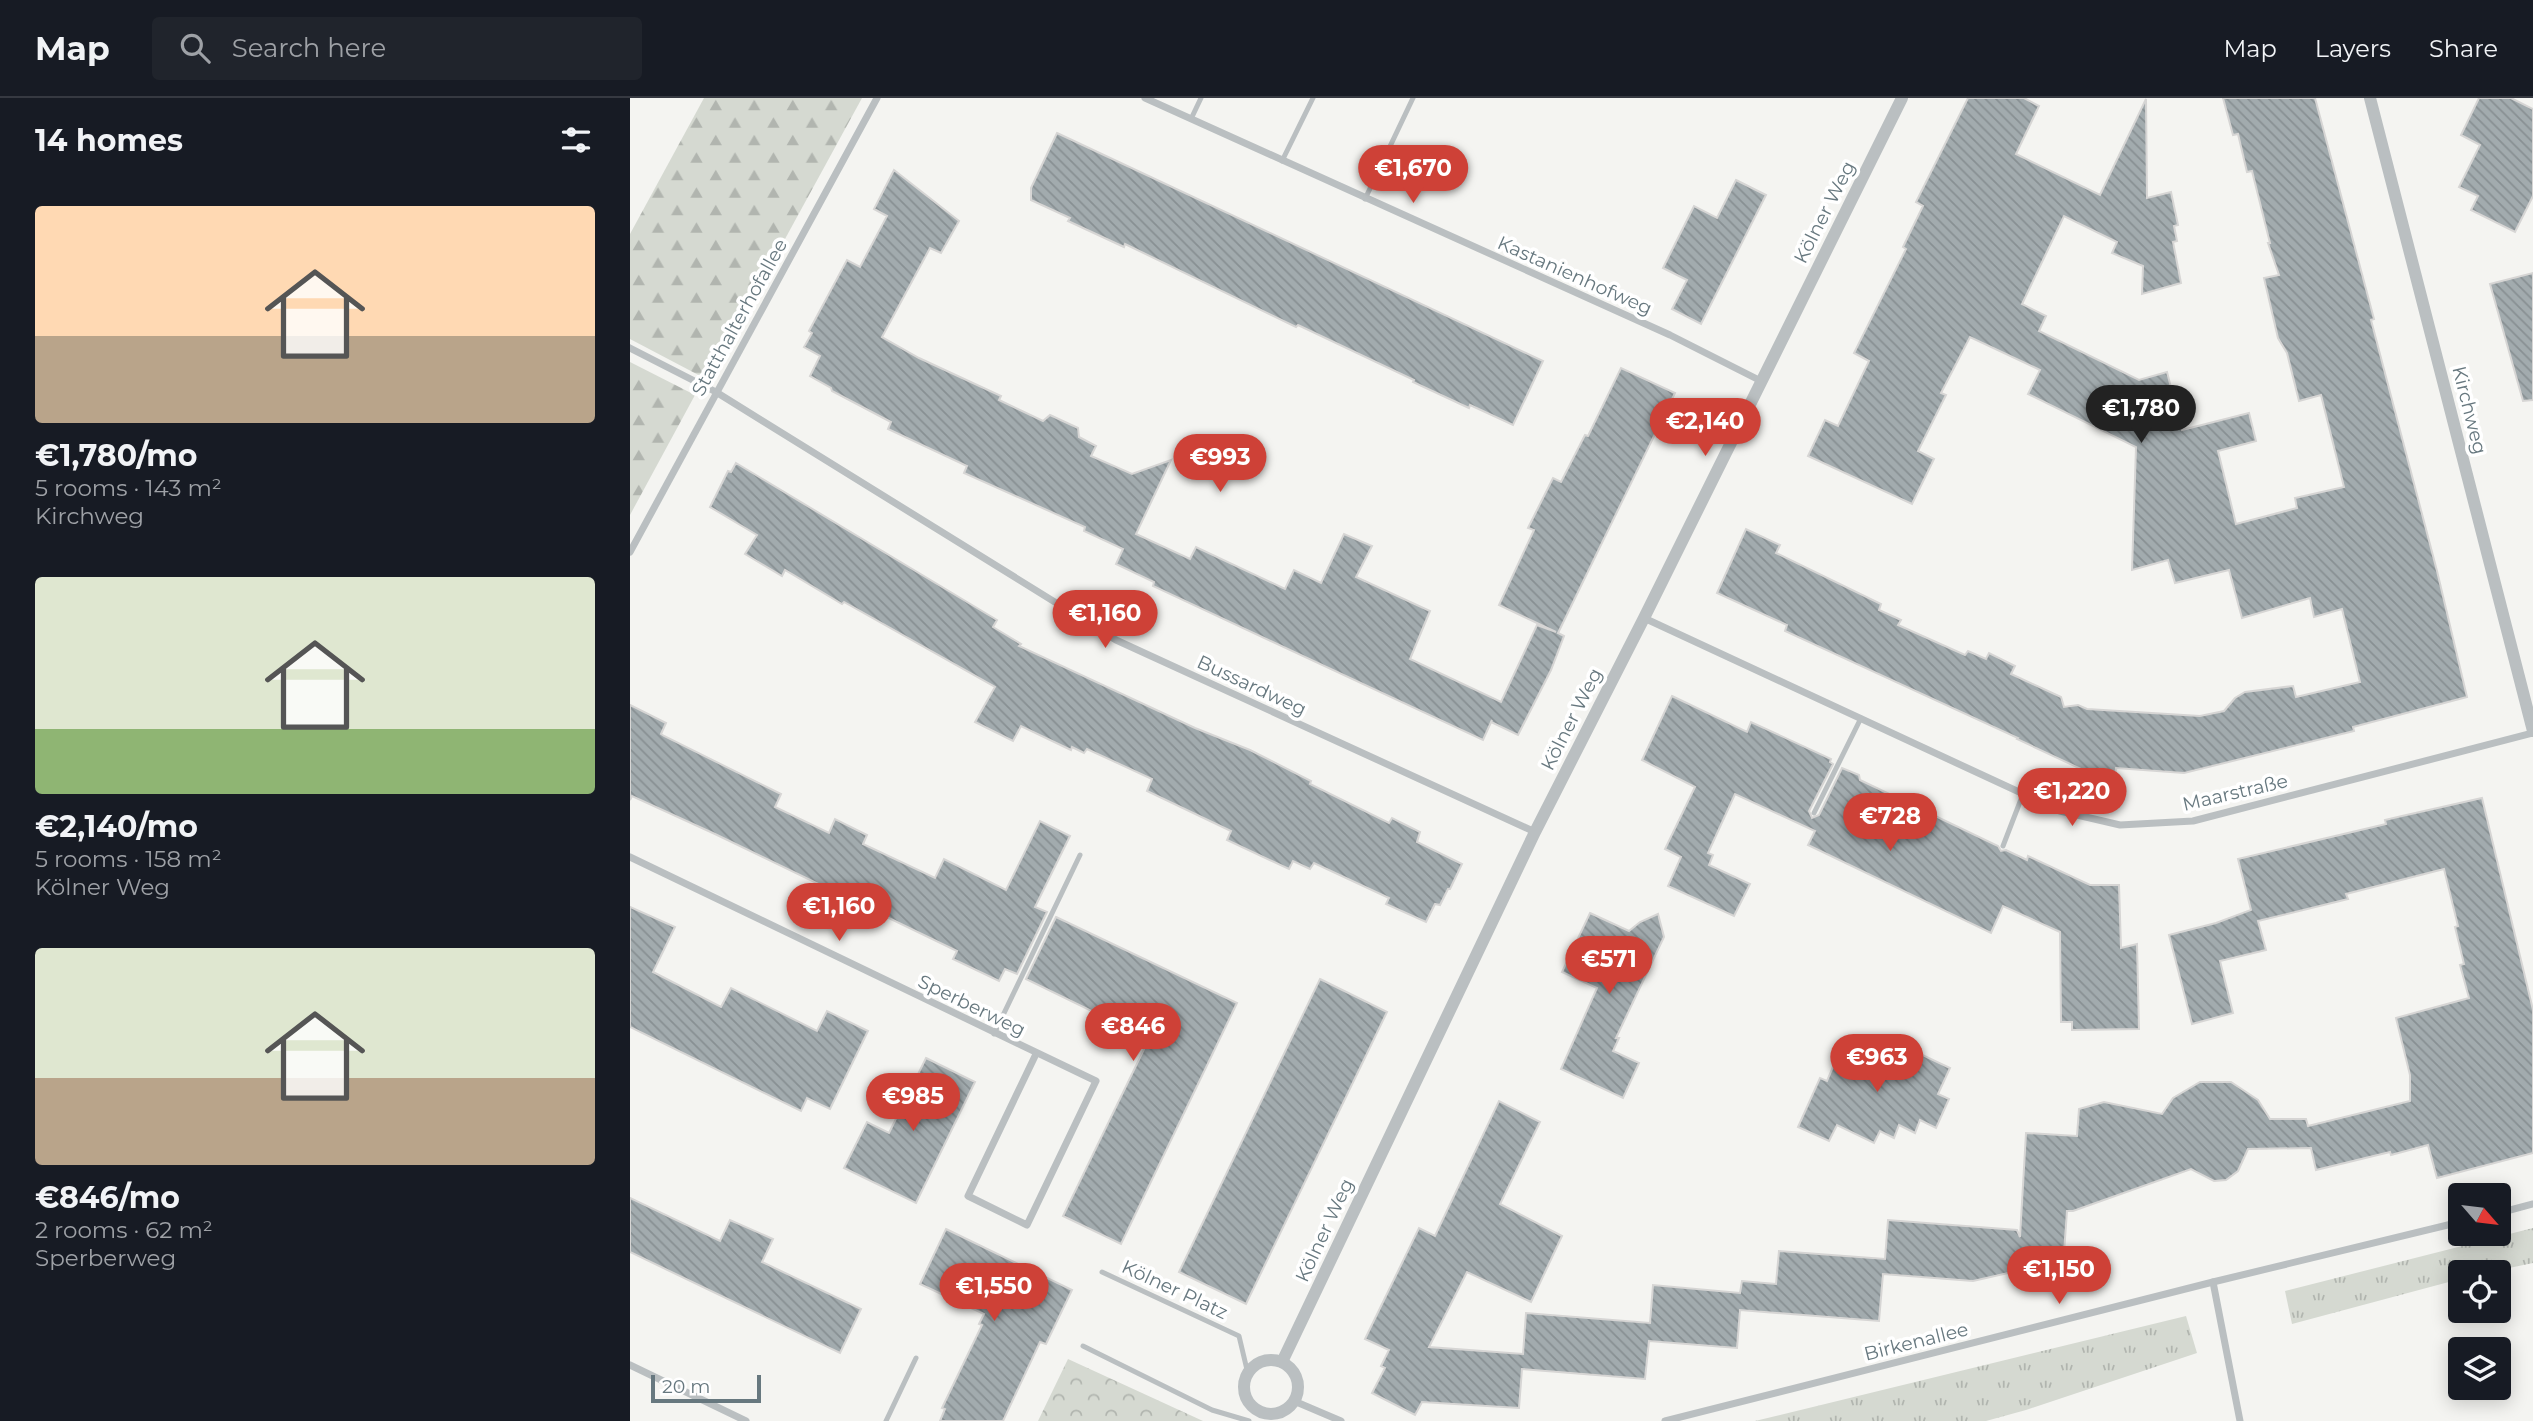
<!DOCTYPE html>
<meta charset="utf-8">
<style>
:root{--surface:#171b24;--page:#20242c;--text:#f1f3f6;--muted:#9ea1a6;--line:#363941;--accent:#ce4137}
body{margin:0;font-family:Montserrat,sans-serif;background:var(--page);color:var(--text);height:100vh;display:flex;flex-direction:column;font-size:26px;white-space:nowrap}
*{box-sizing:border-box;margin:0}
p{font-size:23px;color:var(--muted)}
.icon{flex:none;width:38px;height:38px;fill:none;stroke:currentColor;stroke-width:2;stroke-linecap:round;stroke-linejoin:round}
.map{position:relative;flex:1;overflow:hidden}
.side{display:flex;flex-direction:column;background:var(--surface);width:630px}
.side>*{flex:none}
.needle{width:46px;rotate:118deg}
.controls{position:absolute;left:1818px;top:1085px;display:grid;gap:14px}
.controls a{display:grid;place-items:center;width:63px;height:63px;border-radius:7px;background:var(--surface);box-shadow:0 4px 18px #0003;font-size:35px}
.scale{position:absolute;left:21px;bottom:18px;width:110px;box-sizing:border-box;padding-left:7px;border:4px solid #67787f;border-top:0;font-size:19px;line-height:24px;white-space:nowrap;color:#67787f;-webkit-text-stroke:5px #fff;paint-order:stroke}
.price{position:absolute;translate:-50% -60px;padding:0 16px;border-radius:24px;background:var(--accent);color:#fff;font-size:23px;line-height:46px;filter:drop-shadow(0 2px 4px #0008)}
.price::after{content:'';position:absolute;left:50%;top:42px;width:21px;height:16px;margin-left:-10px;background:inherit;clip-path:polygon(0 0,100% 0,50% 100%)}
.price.selected{background:#222;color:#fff}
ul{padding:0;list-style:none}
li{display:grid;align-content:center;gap:14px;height:371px;padding:0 35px}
li span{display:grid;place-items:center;height:217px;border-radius:7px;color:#555}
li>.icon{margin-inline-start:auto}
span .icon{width:126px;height:126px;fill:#fffc;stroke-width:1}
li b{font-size:30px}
h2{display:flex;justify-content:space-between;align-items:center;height:84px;padding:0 35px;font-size:30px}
header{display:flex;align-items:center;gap:42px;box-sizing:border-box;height:98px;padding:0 35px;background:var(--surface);border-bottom:2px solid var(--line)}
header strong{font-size:33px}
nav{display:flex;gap:38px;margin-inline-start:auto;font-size:24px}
.search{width:490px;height:63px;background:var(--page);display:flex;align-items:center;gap:18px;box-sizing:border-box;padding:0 24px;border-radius:7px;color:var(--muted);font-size:26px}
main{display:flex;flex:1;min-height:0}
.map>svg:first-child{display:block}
</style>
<header>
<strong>Map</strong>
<div class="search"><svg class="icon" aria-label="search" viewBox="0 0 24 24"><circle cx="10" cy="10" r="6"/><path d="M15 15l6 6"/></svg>Search here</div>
<nav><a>Map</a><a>Layers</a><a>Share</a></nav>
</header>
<main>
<section class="side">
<h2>14 homes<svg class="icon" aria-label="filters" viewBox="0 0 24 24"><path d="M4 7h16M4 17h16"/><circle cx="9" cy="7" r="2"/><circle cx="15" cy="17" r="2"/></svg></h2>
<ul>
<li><span style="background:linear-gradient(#ffd9b3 60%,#b9a48a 0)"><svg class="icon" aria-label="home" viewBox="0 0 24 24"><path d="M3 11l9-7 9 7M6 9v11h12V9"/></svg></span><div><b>€1,780/mo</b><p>5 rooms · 143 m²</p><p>Kirchweg</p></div></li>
<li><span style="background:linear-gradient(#dfe7d0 70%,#8fb573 0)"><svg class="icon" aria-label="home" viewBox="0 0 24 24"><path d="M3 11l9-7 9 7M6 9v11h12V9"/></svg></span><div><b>€2,140/mo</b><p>5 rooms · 158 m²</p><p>Kölner Weg</p></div></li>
<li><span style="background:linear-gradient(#dfe7d0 60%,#b9a48a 0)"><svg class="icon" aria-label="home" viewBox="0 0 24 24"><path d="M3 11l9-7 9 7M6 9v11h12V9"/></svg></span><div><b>€846/mo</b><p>2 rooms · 62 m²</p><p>Sperberweg</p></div></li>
</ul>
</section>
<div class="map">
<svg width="1903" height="1323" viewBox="0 0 1903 1323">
<defs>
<pattern id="grass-tufts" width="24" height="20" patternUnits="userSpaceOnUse" patternTransform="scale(1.75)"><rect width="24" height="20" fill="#d5d9d1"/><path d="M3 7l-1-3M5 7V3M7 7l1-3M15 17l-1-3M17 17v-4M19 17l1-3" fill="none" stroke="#b1b5af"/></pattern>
<pattern id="forest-firs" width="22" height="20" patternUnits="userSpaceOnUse" patternTransform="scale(1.75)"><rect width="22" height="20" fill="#d5d9d1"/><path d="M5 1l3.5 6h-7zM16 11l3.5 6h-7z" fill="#b1b5af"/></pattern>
<pattern id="park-crowns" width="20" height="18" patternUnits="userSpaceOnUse" patternTransform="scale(1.75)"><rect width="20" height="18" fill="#d5d9d1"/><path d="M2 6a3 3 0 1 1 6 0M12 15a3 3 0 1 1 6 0" fill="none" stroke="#b1b5af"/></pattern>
<pattern id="building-back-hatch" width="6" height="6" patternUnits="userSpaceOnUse" patternTransform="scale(1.75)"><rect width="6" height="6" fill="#a2abae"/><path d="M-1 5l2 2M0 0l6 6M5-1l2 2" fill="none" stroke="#889093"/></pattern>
</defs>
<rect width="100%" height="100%" fill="#f4f4f1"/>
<!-- grass -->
<g fill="url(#grass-tufts)">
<path d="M 1903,1130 L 1903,1165 L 1860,1174 L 1830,1174 L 1830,1181 L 1662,1226 L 1655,1193 Z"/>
<path d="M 1556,1218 L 1567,1255 L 1396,1312 L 1356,1323 L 1125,1323 Z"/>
</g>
<!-- forest -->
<g fill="url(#forest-firs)">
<path d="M 74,0 L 232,0 L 78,282 L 0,241 L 0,136 Z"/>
<path d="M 0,264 L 65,297 L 0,417 Z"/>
</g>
<!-- park -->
<path fill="url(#park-crowns)" d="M 438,1261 L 573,1323 L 408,1323 Z"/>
<!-- building -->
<g fill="url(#building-back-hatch)" stroke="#d6d5d4" stroke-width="2">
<path d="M 1338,0 L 1394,0 L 1409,8 L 1386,56 L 1470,97 L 1516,1 L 1517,100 L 1541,94 L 1548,127 L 1544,128 L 1547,143 L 1543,144 L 1551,185 L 1512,196 L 1513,168 L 1482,155 L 1487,144 L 1434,118 L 1392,206 L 1416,218 L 1409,233 L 1509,282 L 1537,274 L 1552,332 L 1619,315 L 1626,343 L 1588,353 L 1606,426 L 1667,410 L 1665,400 L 1714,389 L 1691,297 L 1669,303 L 1657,255 L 1648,240 L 1634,180 L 1649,177 L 1638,145 L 1640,145 L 1622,73 L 1617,74 L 1608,36 L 1603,37 L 1593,0 L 1685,0 L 1744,221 L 1741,222 L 1807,473 L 1837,599 L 1723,629 L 1724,633 L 1554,675 L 1486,670 L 1485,680 L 1468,679 L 1387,641 L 1388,640 L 1155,533 L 1157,527 L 1087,495 L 1116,431 L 1150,447 L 1146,455 L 1251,506 L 1249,512 L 1271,522 L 1268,527 L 1335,557 L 1338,553 L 1356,561 L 1359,555 L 1385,568 L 1381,576 L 1431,599 L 1434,609 L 1448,607 L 1457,611 L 1570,618 L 1594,613 L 1605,600 L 1615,594 L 1663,588 L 1666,599 L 1730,584 L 1712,511 L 1684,519 L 1680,500 L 1612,520 L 1599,472 L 1545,485 L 1538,462 L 1502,472 L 1506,349 L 1398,296 L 1410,272 L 1340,239 L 1311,295 L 1316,297 L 1288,353 L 1304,361 L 1282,406 L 1178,358 L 1195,322 L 1208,328 L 1239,263 L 1224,255 L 1276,151 L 1273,149 L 1293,108 L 1286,104 Z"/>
<path d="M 1849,0 L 1881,0 L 1903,11 L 1903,98 L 1885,134 L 1841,112 L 1848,98 L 1829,89 L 1850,47 L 1831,37 Z"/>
<path d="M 427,35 L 913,263 L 883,327 L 840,307 L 839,310 L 783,284 L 784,282 L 668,227 L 666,229 L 495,146 L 494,149 L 438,123 L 440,120 L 401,102 L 401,90 Z"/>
<path d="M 264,72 L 329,123 L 311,155 L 300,150 L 252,239 L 289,260 L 371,298 L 369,302 L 413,323 L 420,317 L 448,330 L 449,339 L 466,348 L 461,358 L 502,376 L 541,362 L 506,436 L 560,461 L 566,449 L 655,491 L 664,472 L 691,485 L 714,436 L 742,448 L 726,479 L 800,513 L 780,561 L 871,604 L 907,527 L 926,534 L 869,507 L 904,432 L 898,430 L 923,380 L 931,384 L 955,337 L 958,338 L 991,270 L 1045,295 L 928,535 L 934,538 L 921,572 L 888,637 L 861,624 L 862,622 L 853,642 L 523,488 L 524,484 L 486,466 L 493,451 L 454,433 L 455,429 L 334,375 L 337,368 L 258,331 L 261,324 L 202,293 L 201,290 L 180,278 L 190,258 L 174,249 L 182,235 L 179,233 L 217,162 L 230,169 L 257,118 L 244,111 Z"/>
<path d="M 1106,82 L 1136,97 L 1071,226 L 1042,211 L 1057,182 L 1033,170 L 1064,108 L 1087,120 Z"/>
<path d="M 1903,175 L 1903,302 L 1893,303 L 1860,186 Z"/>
<path d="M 106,365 L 367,522 L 363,529 L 391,546 L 389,548 L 565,630 L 620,652 L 681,683 L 680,686 L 759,725 L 762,720 L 790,734 L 787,744 L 832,766 L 820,791 L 818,791 L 810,807 L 805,806 L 796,824 L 756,806 L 759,800 L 684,765 L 680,771 L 663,763 L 659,771 L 597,742 L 601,733 L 517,693 L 522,681 L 457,651 L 454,655 L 442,649 L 441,652 L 391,628 L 383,643 L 345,624 L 365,589 L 214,504 L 212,506 L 155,472 L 152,478 L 115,456 L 127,437 L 80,409 L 98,373 L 101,374 Z"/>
<path d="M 1042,598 L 1117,634 L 1121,624 L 1201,661 L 1200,664 L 1203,666 L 1179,713 L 1182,720 L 1189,717 L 1212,670 L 1229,677 L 1230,682 L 1368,748 L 1371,753 L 1376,752 L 1397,762 L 1398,758 L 1460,787 L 1489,787 L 1491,850 L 1507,846 L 1509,931 L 1442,932 L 1442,924 L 1431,924 L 1430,834 L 1373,808 L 1361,835 L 1178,747 L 1185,733 L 1105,696 L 1078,755 L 1083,757 L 1079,767 L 1120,786 L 1104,818 L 1038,788 L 1051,759 L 1035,751 L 1065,689 L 1012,662 Z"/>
<path d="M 0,607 L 36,625 L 31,636 L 34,638 L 151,696 L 145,709 L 199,735 L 205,721 L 237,737 L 233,746 L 305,780 L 314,761 L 376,792 L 410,723 L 440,738 L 405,809 L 417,814 L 387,876 L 375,871 L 369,883 L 323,861 L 327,853 L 85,736 L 2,698 L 0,702 Z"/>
<path d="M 1852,700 L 1903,912 L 1903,1055 L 1807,1080 L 1798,1047 L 1761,1057 L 1760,1054 L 1686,1072 L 1681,1050 L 1618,1051 L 1608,1073 L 1596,1082 L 1584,1083 L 1561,1071 L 1443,1113 L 1437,1113 L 1434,1155 L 1394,1153 L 1400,1170 L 1343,1183 L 1253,1176 L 1249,1223 L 1110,1212 L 1107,1250 L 1019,1243 L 1015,1281 L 892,1271 L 889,1310 L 792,1304 L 785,1317 L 742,1295 L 755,1270 L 751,1268 L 759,1252 L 735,1241 L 789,1130 L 805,1138 L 869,1003 L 910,1024 L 870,1106 L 932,1138 L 901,1204 L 837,1174 L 799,1249 L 893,1256 L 896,1215 L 1020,1225 L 1023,1187 L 1110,1195 L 1112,1183 L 1146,1186 L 1149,1153 L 1255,1161 L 1258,1122 L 1387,1132 L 1390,1139 L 1396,1035 L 1447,1038 L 1449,1011 L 1474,1004 L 1532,1016 L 1543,1000 L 1570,984 L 1601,984 L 1628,1002 L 1640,1021 L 1676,1021 L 1678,1028 L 1780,1003 L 1780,977 L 1766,920 L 1839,900 L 1830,867 L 1834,866 L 1825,829 L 1828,828 L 1814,771 L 1716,796 L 1718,801 L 1628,823 L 1636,852 L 1590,863 L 1603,915 L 1562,926 L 1539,837 L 1586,825 L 1621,812 L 1608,761 L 1756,726 L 1755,722 L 1772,718 Z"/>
<path d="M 0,809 L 45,829 L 23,874 L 91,909 L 101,890 L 187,933 L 197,913 L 238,933 L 200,1011 L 177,1000 L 171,1013 L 0,929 Z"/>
<path d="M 960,815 L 999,833 L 1010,824 L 1028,816 L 1034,839 L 986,940 L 989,940 L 983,953 L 1009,965 L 993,1000 L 931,971 L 967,890 L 932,874 Z"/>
<path d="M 426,819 L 607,905 L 491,1146 L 433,1118 L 519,941 L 396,881 Z"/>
<path d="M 690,881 L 757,914 L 616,1206 L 549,1174 Z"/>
<path d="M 1220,942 L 1257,959 L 1263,943 L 1320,970 L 1308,996 L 1319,1001 L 1306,1030 L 1290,1022 L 1285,1035 L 1269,1027 L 1264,1040 L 1250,1033 L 1244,1045 L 1207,1027 L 1199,1043 L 1168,1029 L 1190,980 L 1197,983 L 1205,964 L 1209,966 Z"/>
<path d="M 296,960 L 345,984 L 286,1105 L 214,1070 L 237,1024 L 259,1035 Z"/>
<path d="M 0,1100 L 90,1143 L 100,1122 L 143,1141 L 132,1164 L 231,1211 L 210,1255 L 0,1154 Z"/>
<path d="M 316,1131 L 442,1192 L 416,1246 L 410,1244 L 373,1323 L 310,1323 L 315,1311 L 312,1310 L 352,1227 L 349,1226 L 354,1216 L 290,1186 Z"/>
</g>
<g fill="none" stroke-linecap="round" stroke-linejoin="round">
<!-- service -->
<g stroke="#babfc1" stroke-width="5">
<path d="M 561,21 L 571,0"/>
<path d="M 652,63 L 683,0"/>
<path d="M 735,101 L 783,0"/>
<path d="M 1184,715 L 1231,620"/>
<path d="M 1373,748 L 1393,696"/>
<path d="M 364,936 L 450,757"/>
<path d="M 472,1174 L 609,1238 L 618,1276"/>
<path d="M 453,1248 L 582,1312 L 619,1323"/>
<path d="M 256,1323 L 286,1260"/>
</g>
<!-- minor -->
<g stroke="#babfc1" stroke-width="7">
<path d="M 515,0 L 1040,237 L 1131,283"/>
<path d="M 0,250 L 86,294 L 486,542 L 905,734"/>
<path d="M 0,454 L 247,0"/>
<path d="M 1014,520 L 1430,713 L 1490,727 L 1563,723 L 1903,635"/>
<path d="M 0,759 L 466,983 L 397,1127 L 338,1098 L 406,956"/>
<path d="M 1869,1115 L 1903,1106"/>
<path d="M 1583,1184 L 1610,1323"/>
<path d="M 0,1267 L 116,1323"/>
<path d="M 664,1303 L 711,1323"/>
<path d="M 1035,1323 L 1583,1184 L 1830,1124"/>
</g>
<!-- tertiary -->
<g stroke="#babfc1" stroke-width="12">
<path d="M 1740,0 L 1903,633"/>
<circle cx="641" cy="1289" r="27"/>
<path d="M 652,1264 L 905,734 L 1014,520 L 1272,0"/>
</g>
</g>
<g text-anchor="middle" stroke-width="7" stroke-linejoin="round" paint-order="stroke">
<!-- street labels -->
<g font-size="19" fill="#67787f" stroke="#fff">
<text transform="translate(1194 114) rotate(-63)" y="7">Kölner Weg</text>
<text transform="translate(945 177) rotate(24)" y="7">Kastanienhofweg</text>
<text transform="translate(109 219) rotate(-61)" y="7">Statthalterhofallee</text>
<text transform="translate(1840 312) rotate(76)" y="7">Kirchweg</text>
<text transform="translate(622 587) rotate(25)" y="7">Bussardweg</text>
<text transform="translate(941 621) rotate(-63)" y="7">Kölner Weg</text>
<text transform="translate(1605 694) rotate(-13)" y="7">Maarstraße</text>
<text transform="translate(342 907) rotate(26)" y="7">Sperberweg</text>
<text transform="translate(694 1132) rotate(-65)" y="7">Kölner Weg</text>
<text transform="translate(545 1191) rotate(25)" y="7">Kölner Platz</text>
<text transform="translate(1286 1243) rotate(-14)" y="7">Birkenallee</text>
</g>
</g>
</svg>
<div class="controls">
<a><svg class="needle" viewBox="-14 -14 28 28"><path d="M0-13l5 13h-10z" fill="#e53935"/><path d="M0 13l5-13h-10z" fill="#9ea1a6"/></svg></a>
<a><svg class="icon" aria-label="locate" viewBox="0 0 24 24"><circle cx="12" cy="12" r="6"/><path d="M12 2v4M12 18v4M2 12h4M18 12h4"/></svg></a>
<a><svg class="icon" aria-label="layers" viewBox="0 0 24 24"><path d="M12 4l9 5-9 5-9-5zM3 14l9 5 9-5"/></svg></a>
</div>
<div class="scale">20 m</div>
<b class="price" style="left:783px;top:107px">€1,670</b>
<b class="price selected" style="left:1511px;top:347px">€1,780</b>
<b class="price" style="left:1075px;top:360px">€2,140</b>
<b class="price" style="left:590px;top:396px">€993</b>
<b class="price" style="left:475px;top:552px">€1,160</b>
<b class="price" style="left:1442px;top:730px">€1,220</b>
<b class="price" style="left:1260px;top:755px">€728</b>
<b class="price" style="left:209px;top:845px">€1,160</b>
<b class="price" style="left:979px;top:898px">€571</b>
<b class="price" style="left:503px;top:965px">€846</b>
<b class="price" style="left:1247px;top:996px">€963</b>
<b class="price" style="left:283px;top:1035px">€985</b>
<b class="price" style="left:1429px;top:1208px">€1,150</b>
<b class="price" style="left:364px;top:1225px">€1,550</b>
</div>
</main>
